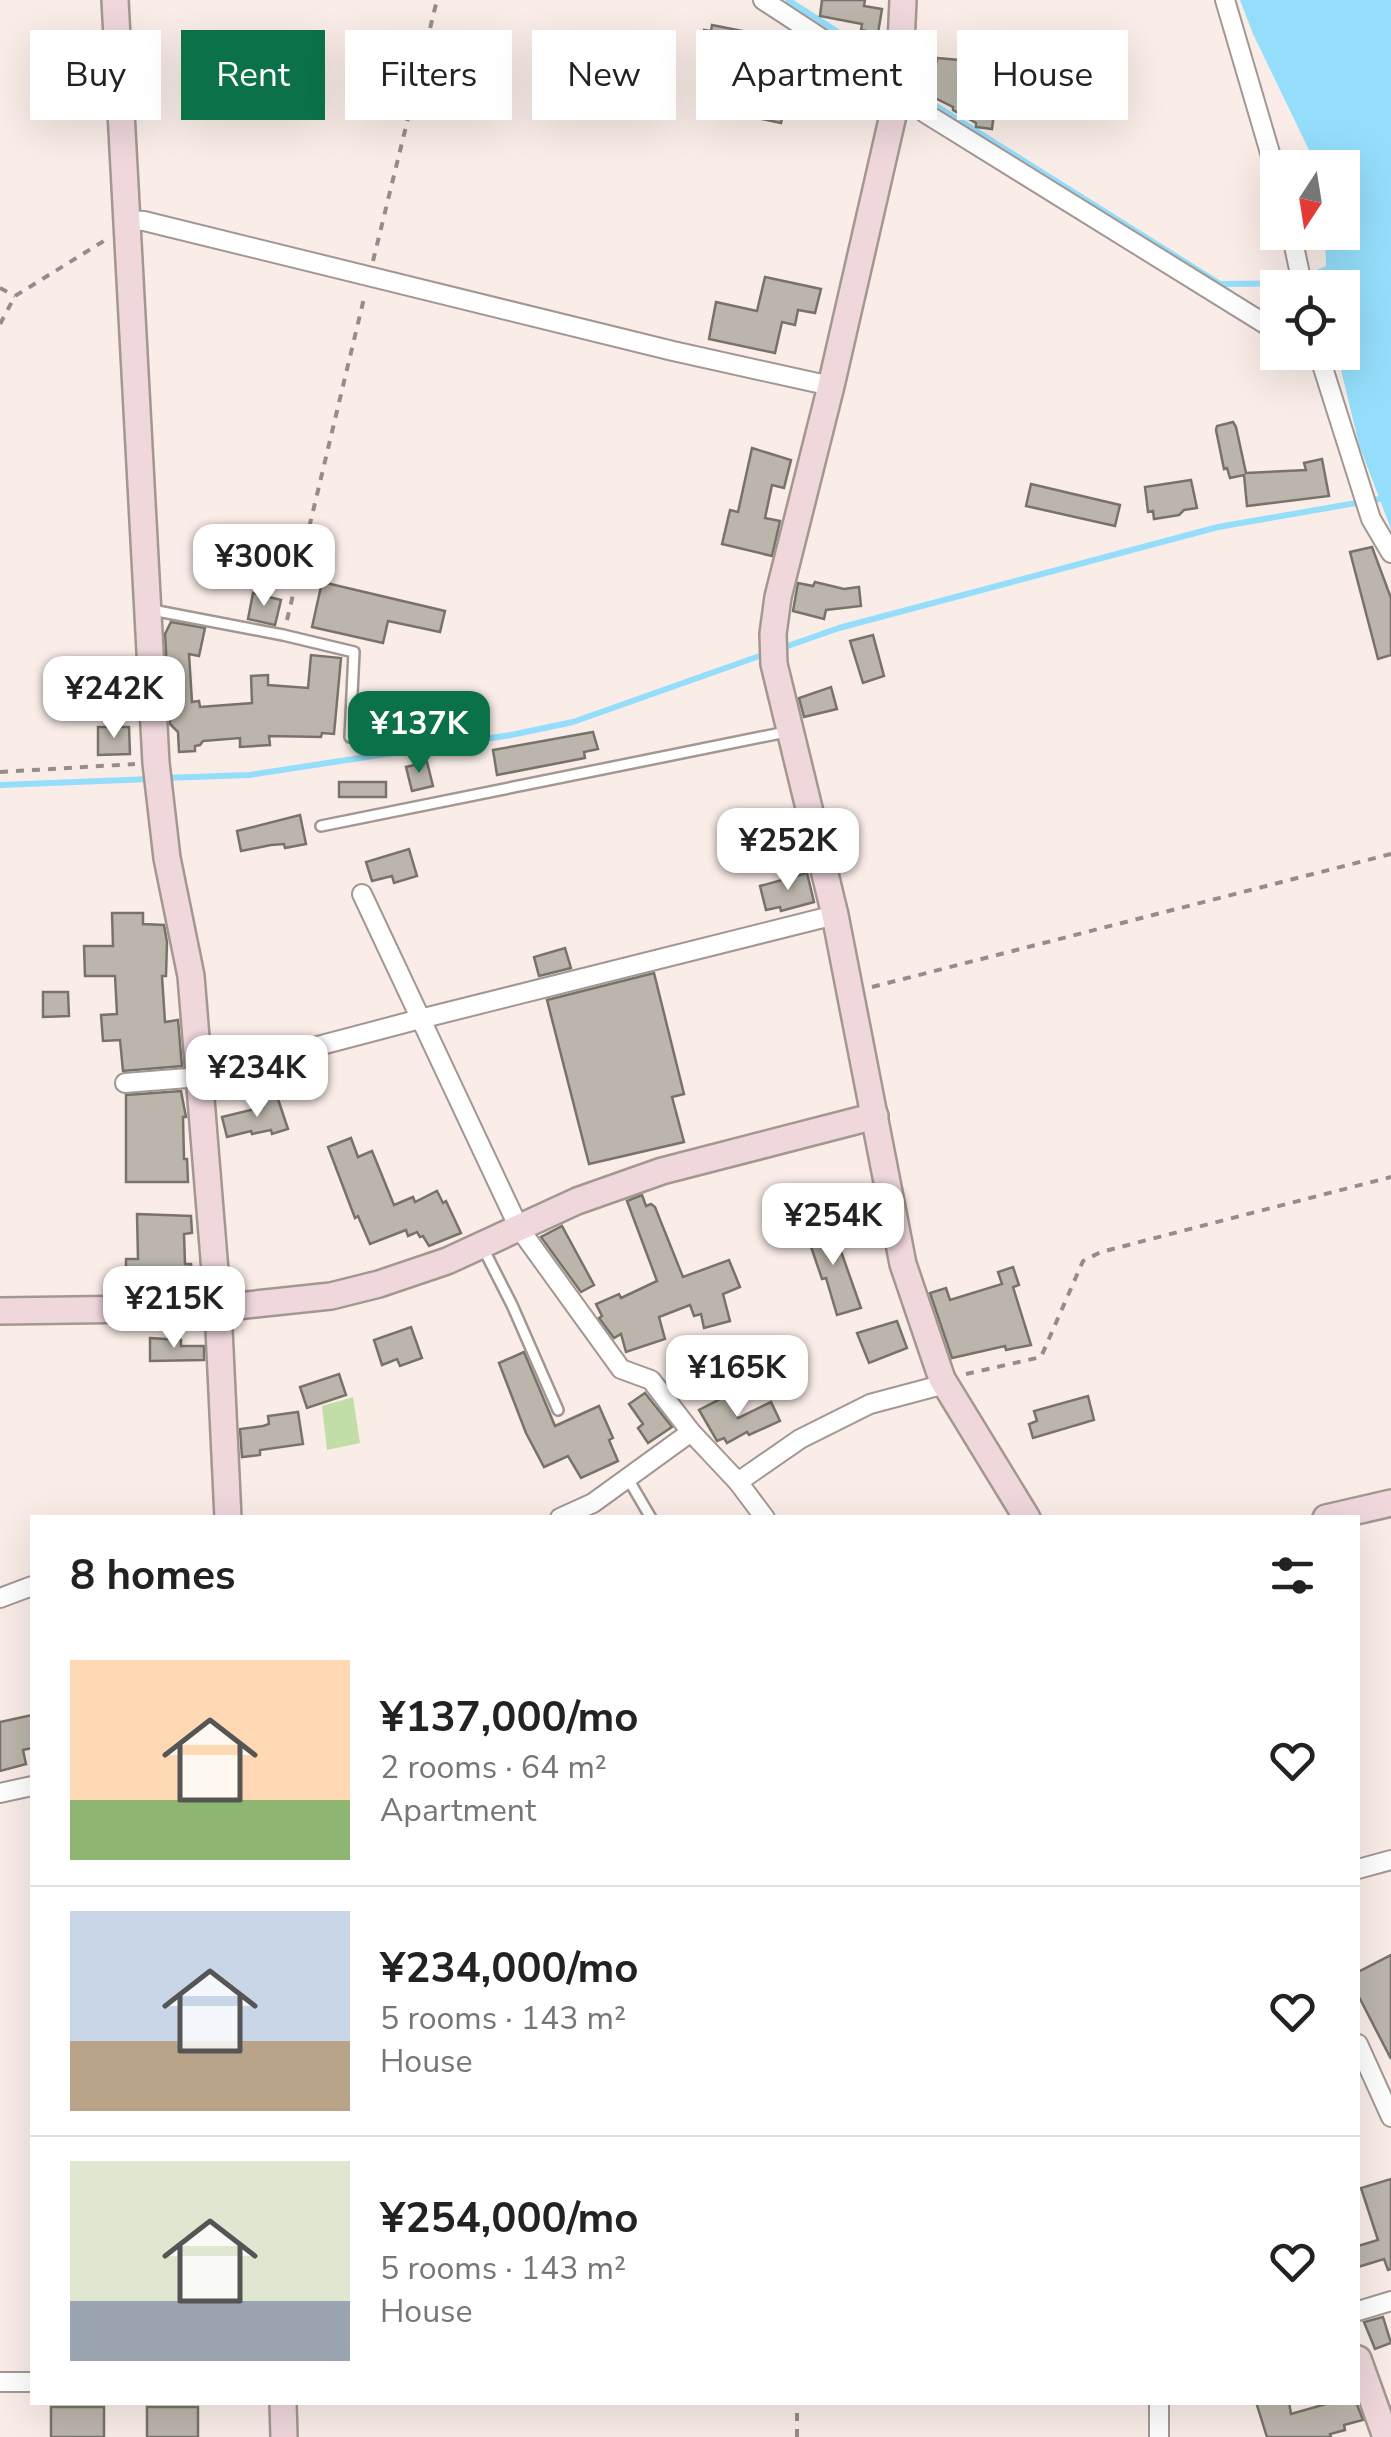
<!DOCTYPE html>
<meta charset="utf-8">
<style>
:root{--surface:#fff;--page:#f6f6f6;--text:#222;--muted:#767676;--line:#e0e0e0;--accent:#0a7148}
body{margin:0;font-family:"Nunito Sans",sans-serif;background:var(--page);color:var(--text);height:100vh;display:flex;flex-direction:column;font-size:38px;white-space:nowrap}
*{box-sizing:border-box;margin:0}
p{font-size:32px;color:var(--muted)}
.icon{flex:none;width:55px;height:55px;fill:none;stroke:currentColor;stroke-width:2;stroke-linecap:round;stroke-linejoin:round}
.map{position:relative;flex:1;overflow:hidden}
.side{position:absolute;left:30px;top:1515px;width:1330px;height:890px;display:flex;flex-direction:column;background:var(--surface);border-radius:0px;box-shadow:0 10px 40px #0002}
.side>*{flex:none}
.banner{position:absolute;left:30px;top:30px;width:1332px;height:90px;display:flex;gap:20px}
.needle{width:65px;rotate:192deg}
.controls{position:absolute;left:1260px;top:150px;display:grid;gap:20px}
.controls a{display:grid;place-items:center;width:100px;height:100px;border-radius:0px;background:var(--surface);box-shadow:0 10px 40px #0002;font-size:50px}
.price{position:absolute;translate:-50% -85px;padding:0 22px;border-radius:20px;background:#fff;color:#222;font-size:32px;line-height:65px;filter:drop-shadow(0 2px 5px #0008)}
.price::after{content:'';position:absolute;left:50%;top:60px;width:30px;height:22px;margin-left:-15px;background:inherit;clip-path:polygon(0 0,100% 0,50% 100%)}
.price.selected{background:var(--accent);color:#fff}
ul{padding:0;list-style:none}
li{display:flex;align-items:center;gap:30px;height:250px;padding:0 40px}
li+li{border-top:2px solid var(--line)}
li span{display:grid;place-items:center;flex:none;width:280px;height:200px;border-radius:0px;color:#555}
li>.icon{margin-inline-start:auto}
span .icon{width:120px;height:120px;fill:#fffc;stroke-width:1}
li b{font-size:42px}
h2{display:flex;justify-content:space-between;align-items:center;height:120px;padding:0 40px;font-size:42px}
.chip{padding:0 35px;border-radius:0px;background:var(--surface);box-shadow:0 10px 40px #0002;font-size:35px;line-height:90px}
.chip.selected{background:var(--accent);color:#fff}
.map>svg:first-child{display:block}
</style>
<div class="map">
<svg width="1391" height="2437" viewBox="0 0 1391 2437">
<rect width="100%" height="100%" fill="#faede8"/>
<!-- green -->
<path fill="#c3dda8" d="M 353,1397 L 360,1443 L 327,1450 L 322,1406 Z"/>
<!-- water -->
<path fill="#94defb" d="M 1240,0 L 1391,0 L 1391,529 L 1359,445 L 1337,353 L 1342,352 L 1342,288 L 1321,287 L 1316,270 L 1326,266 L 1325,233 L 1342,232 L 1342,168 L 1313,167 L 1309,150 L 1253,34 Z"/>
<g fill="none" stroke-linecap="round" stroke-linejoin="round">
<!-- stream -->
<g stroke="#94defb" stroke-width="6">
<path d="M 788,0 L 880,59 L 891,69"/>
<path d="M 914,92 L 1220,284 L 1326,283"/>
<path d="M 782,648 L 839,628 L 1218,527 L 1391,497"/>
<path d="M 164,778 L 249,775 L 511,735 L 573,722 L 765,654"/>
<path d="M 0,785 L 151,779"/>
</g>
</g>
<!-- building -->
<g fill="#bbb5ab" stroke="#787369" stroke-width="2.5">
<path d="M 822,0 L 865,0 L 864,6 L 882,9 L 878,33 L 861,30 L 862,24 L 820,16 Z"/>
<path d="M 712,25 L 808,44 L 843,67 L 841,76 L 793,67 L 781,123 L 757,118 L 757,114 L 750,112 L 752,103 L 749,103 L 758,54 L 701,45 L 704,30 L 711,31 Z"/>
<path d="M 937,58 L 993,63 L 989,97 L 996,98 L 992,129 L 976,127 L 976,123 L 953,110 L 953,107 L 931,96 Z"/>
<path d="M 765,277 L 821,289 L 815,313 L 798,310 L 795,325 L 782,322 L 775,353 L 709,339 L 716,302 L 757,311 Z"/>
<path d="M 1233,422 L 1236,427 L 1246,473 L 1306,470 L 1304,463 L 1322,459 L 1329,496 L 1247,506 L 1244,475 L 1230,478 L 1227,468 L 1224,469 L 1216,430 L 1217,426 Z"/>
<path d="M 752,448 L 791,460 L 784,488 L 772,485 L 765,518 L 780,521 L 772,556 L 722,544 L 730,510 L 738,512 Z"/>
<path d="M 1191,480 L 1197,508 L 1184,510 L 1179,515 L 1154,519 L 1153,511 L 1148,512 L 1145,487 Z"/>
<path d="M 1031,484 L 1120,505 L 1115,526 L 1026,506 Z"/>
<path d="M 1372,547 L 1391,598 L 1391,655 L 1378,659 L 1350,552 Z"/>
<path d="M 322,582 L 445,611 L 440,632 L 388,621 L 383,643 L 312,627 Z"/>
<path d="M 815,582 L 844,589 L 859,587 L 861,606 L 826,610 L 824,619 L 793,611 L 798,583 L 813,586 Z"/>
<path d="M 253,593 L 281,600 L 275,625 L 248,619 Z"/>
<path d="M 171,622 L 205,628 L 199,656 L 189,654 L 192,702 L 199,701 L 200,707 L 252,703 L 251,676 L 268,675 L 268,685 L 308,688 L 311,655 L 341,658 L 334,734 L 322,733 L 321,737 L 269,736 L 270,745 L 240,747 L 240,738 L 203,741 L 200,745 L 195,746 L 195,751 L 179,752 L 178,732 L 170,724 L 165,634 Z"/>
<path d="M 873,635 L 884,676 L 863,683 L 850,641 Z"/>
<path d="M 116,665 L 135,676 L 122,700 L 98,685 L 107,670 L 112,673 Z"/>
<path d="M 831,687 L 837,709 L 804,717 L 799,698 Z"/>
<path d="M 407,702 L 410,723 L 376,727 L 373,707 Z"/>
<path d="M 98,727 L 129,727 L 130,754 L 98,755 Z"/>
<path d="M 593,732 L 598,749 L 584,752 L 585,758 L 497,775 L 493,750 Z"/>
<path d="M 427,762 L 433,786 L 412,791 L 406,767 Z"/>
<rect x="339" y="782" width="47" height="15"/>
<path d="M 300,815 L 306,844 L 285,848 L 284,844 L 271,845 L 241,851 L 237,831 Z"/>
<path d="M 409,849 L 417,876 L 394,883 L 392,876 L 372,881 L 366,862 Z"/>
<path d="M 807,873 L 814,902 L 781,911 L 780,907 L 766,910 L 760,886 Z"/>
<path d="M 112,913 L 143,913 L 143,924 L 164,925 L 167,942 L 166,976 L 162,976 L 165,1022 L 178,1020 L 182,1066 L 123,1071 L 120,1040 L 103,1041 L 101,1015 L 117,1014 L 115,976 L 85,976 L 84,946 L 113,946 Z"/>
<path d="M 565,948 L 571,968 L 539,976 L 534,957 Z"/>
<path d="M 654,973 L 684,1094 L 672,1097 L 684,1142 L 589,1164 L 547,1000 Z"/>
<path d="M 43,992 L 68,992 L 69,1016 L 43,1017 Z"/>
<path d="M 181,1091 L 186,1117 L 183,1117 L 184,1159 L 187,1159 L 188,1182 L 126,1182 L 126,1095 Z"/>
<path d="M 277,1096 L 288,1129 L 272,1134 L 271,1130 L 252,1134 L 251,1131 L 227,1137 L 222,1117 L 263,1107 L 261,1101 Z"/>
<path d="M 351,1138 L 358,1157 L 372,1151 L 394,1205 L 413,1197 L 415,1202 L 437,1191 L 443,1203 L 446,1201 L 461,1233 L 429,1246 L 423,1236 L 420,1237 L 417,1232 L 408,1236 L 406,1230 L 370,1244 L 358,1216 L 355,1218 L 328,1147 Z"/>
<path d="M 642,1195 L 646,1206 L 651,1204 L 655,1207 L 683,1277 L 729,1260 L 740,1287 L 723,1294 L 730,1321 L 704,1328 L 701,1314 L 694,1316 L 690,1305 L 659,1317 L 665,1339 L 626,1352 L 621,1334 L 614,1338 L 599,1318 L 602,1316 L 596,1304 L 619,1294 L 621,1298 L 657,1281 L 627,1201 Z"/>
<path d="M 137,1214 L 191,1216 L 192,1233 L 184,1234 L 185,1264 L 191,1264 L 193,1286 L 189,1288 L 162,1289 L 162,1284 L 126,1284 L 126,1259 L 138,1259 Z"/>
<path d="M 831,1223 L 861,1308 L 837,1315 L 826,1278 L 822,1279 L 806,1232 Z"/>
<path d="M 562,1226 L 594,1285 L 581,1292 L 541,1237 Z"/>
<path d="M 1013,1267 L 1019,1285 L 1013,1287 L 1031,1345 L 1006,1350 L 1005,1346 L 952,1358 L 930,1293 L 946,1288 L 950,1300 L 1002,1284 L 998,1272 Z"/>
<path d="M 897,1321 L 907,1348 L 869,1363 L 857,1333 Z"/>
<path d="M 411,1327 L 422,1358 L 400,1366 L 397,1359 L 382,1365 L 374,1340 Z"/>
<path d="M 150,1338 L 181,1340 L 181,1346 L 204,1346 L 204,1360 L 150,1361 Z"/>
<path d="M 524,1352 L 555,1426 L 599,1406 L 613,1438 L 609,1440 L 618,1461 L 581,1478 L 568,1456 L 544,1467 L 526,1433 L 499,1363 Z"/>
<path d="M 339,1374 L 346,1395 L 307,1408 L 300,1387 Z"/>
<path d="M 645,1393 L 672,1427 L 648,1443 L 638,1428 L 643,1424 L 629,1404 Z"/>
<path d="M 726,1396 L 738,1418 L 771,1402 L 780,1421 L 749,1435 L 747,1432 L 727,1443 L 724,1438 L 717,1441 L 699,1410 Z"/>
<path d="M 1088,1396 L 1094,1420 L 1033,1438 L 1029,1424 L 1037,1421 L 1034,1411 Z"/>
<path d="M 298,1412 L 303,1444 L 260,1450 L 260,1455 L 242,1457 L 240,1429 L 263,1426 L 269,1424 L 268,1416 Z"/>
<path d="M 32,1715 L 32,1748 L 23,1750 L 26,1764 L 0,1771 L 0,1722 Z"/>
<path d="M 1391,1955 L 1391,2059 L 1358,1995 L 1358,1972 Z"/>
<path d="M 1391,2179 L 1391,2269 L 1388,2270 L 1384,2259 L 1358,2267 L 1358,2246 L 1378,2240 L 1361,2188 Z"/>
<path d="M 1383,2317 L 1391,2343 L 1375,2349 L 1364,2322 Z"/>
<path d="M 1256,2402 L 1289,2402 L 1291,2414 L 1333,2402 L 1356,2402 L 1363,2420 L 1344,2425 L 1345,2430 L 1330,2434 L 1331,2437 L 1267,2437 Z"/>
<rect x="51" y="2407" width="53" height="30"/>
<rect x="147" y="2407" width="51" height="30"/>
</g>
<g fill="none" stroke-linecap="round" stroke-linejoin="round">
<defs>
<g id="lane">
<path d="M 152,610 L 283,635 L 354,652 L 350,737"/>
<path d="M 321,826 L 786,732"/>
<path d="M 483,1248 L 512,1305 L 558,1410"/>
<path d="M 627,1477 L 651,1518"/>
</g>
<g id="street">
<path d="M 763,0 L 899,89 L 925,113 L 1278,332"/>
<path d="M 1225,0 L 1278,180"/>
<path d="M 128,220 L 144,221 L 673,351 L 831,386"/>
<path d="M 1291,232 L 1303,288"/>
<path d="M 1318,352 L 1371,519 L 1391,553"/>
<path d="M 362,894 L 519,1228 L 621,1369 L 651,1380 L 691,1432"/>
<path d="M 125,1083 L 200,1077 L 420,1019 L 835,915"/>
<path d="M 738,1482 L 765,1518"/>
<path d="M 560,1518 L 593,1503 L 691,1432 L 738,1482 L 800,1439 L 870,1404 L 945,1384"/>
<path d="M 0,1598 L 32,1586"/>
<path d="M 0,1793 L 32,1786"/>
<path d="M 1358,1869 L 1391,1860"/>
<path d="M 1358,2044 L 1391,2117"/>
<path d="M 1358,2311 L 1391,2301"/>
<path d="M 0,2382 L 32,2382"/>
<path d="M 1159,2402 L 1159,2437"/>
</g>
<g id="secondary">
<path d="M 115,0 L 156,763 L 167,858 L 191,976 L 218,1308 L 228,1518"/>
<path d="M 903,0 L 899,89 L 831,386 L 778,597 L 773,634 L 774,664 L 835,915 L 903,1264 L 942,1379 L 1027,1518"/>
<path d="M 0,1311 L 218,1308 L 331,1296 L 379,1284 L 447,1261 L 577,1201 L 662,1171 L 875,1116"/>
<path d="M 1326,1518 L 1391,1503"/>
<path d="M 1358,2359 L 1386,2437"/>
<path d="M 283,2402 L 284,2437"/>
</g>
</defs>
<!-- lane casing -->
<use href="#lane" stroke="#a39792" stroke-width="14"/>
<!-- street casing -->
<use href="#street" stroke="#a39792" stroke-width="22"/>
<!-- secondary casing -->
<use href="#secondary" stroke="#a39792" stroke-width="30"/>
<!-- path -->
<g stroke="#968d8a" stroke-width="4" stroke-dasharray="8 8" stroke-linecap="butt">
<path d="M 373,261 L 437,0"/>
<path d="M 0,288 L 15,296"/>
<path d="M 0,324 L 15,296 L 107,239"/>
<path d="M 287,620 L 365,294"/>
<path d="M 0,772 L 135,764"/>
<path d="M 872,987 L 1391,854"/>
<path d="M 966,1374 L 1041,1357 L 1083,1261 L 1101,1252 L 1391,1177"/>
<path d="M 797,2437 L 797,2402"/>
</g>
<!-- lane -->
<use href="#lane" stroke="#fff" stroke-width="9"/>
<!-- street -->
<use href="#street" stroke="#fff" stroke-width="18"/>
<!-- secondary -->
<use href="#secondary" stroke="#efd7dc" stroke-width="25"/>
</g>
</svg>
<div class="controls">
<a><svg class="needle" viewBox="-14 -14 28 28"><path d="M0-13l5 13h-10z" fill="#e53935"/><path d="M0 13l5-13h-10z" fill="#767676"/></svg></a>
<a><svg class="icon" aria-label="locate" viewBox="0 0 24 24"><circle cx="12" cy="12" r="6"/><path d="M12 2v4M12 18v4M2 12h4M18 12h4"/></svg></a>
</div>
<b class="price" style="left:264px;top:609px">¥300K</b>
<b class="price" style="left:114px;top:741px">¥242K</b>
<b class="price selected" style="left:419px;top:776px">¥137K</b>
<b class="price" style="left:788px;top:893px">¥252K</b>
<b class="price" style="left:257px;top:1120px">¥234K</b>
<b class="price" style="left:833px;top:1268px">¥254K</b>
<b class="price" style="left:174px;top:1351px">¥215K</b>
<b class="price" style="left:737px;top:1420px">¥165K</b>
<div class="banner">
<a class="chip">Buy</a>
<a class="chip selected">Rent</a>
<a class="chip">Filters</a>
<a class="chip">New</a>
<a class="chip">Apartment</a>
<a class="chip">House</a>
</div>
<section class="side">
<h2>8 homes<svg class="icon" aria-label="filters" viewBox="0 0 24 24"><path d="M4 7h16M4 17h16"/><circle cx="9" cy="7" r="2"/><circle cx="15" cy="17" r="2"/></svg></h2>
<ul>
<li><span style="background:linear-gradient(#ffd9b3 70%,#8fb573 0)"><svg class="icon" aria-label="home" viewBox="0 0 24 24"><path d="M3 11l9-7 9 7M6 9v11h12V9"/></svg></span><div><b>¥137,000/mo</b><p>2 rooms · 64 m²</p><p>Apartment</p></div><svg class="icon" aria-label="heart" viewBox="0 0 24 24"><path d="M12 20l-8-8c-3-5 5-10 8-4 3-6 11-1 8 4z"/></svg></li>
<li><span style="background:linear-gradient(#c9d6e8 65%,#b9a48a 0)"><svg class="icon" aria-label="home" viewBox="0 0 24 24"><path d="M3 11l9-7 9 7M6 9v11h12V9"/></svg></span><div><b>¥234,000/mo</b><p>5 rooms · 143 m²</p><p>House</p></div><svg class="icon" aria-label="heart" viewBox="0 0 24 24"><path d="M12 20l-8-8c-3-5 5-10 8-4 3-6 11-1 8 4z"/></svg></li>
<li><span style="background:linear-gradient(#dfe7d0 70%,#9aa5b1 0)"><svg class="icon" aria-label="home" viewBox="0 0 24 24"><path d="M3 11l9-7 9 7M6 9v11h12V9"/></svg></span><div><b>¥254,000/mo</b><p>5 rooms · 143 m²</p><p>House</p></div><svg class="icon" aria-label="heart" viewBox="0 0 24 24"><path d="M12 20l-8-8c-3-5 5-10 8-4 3-6 11-1 8 4z"/></svg></li>
</ul>
</section>
</div>
